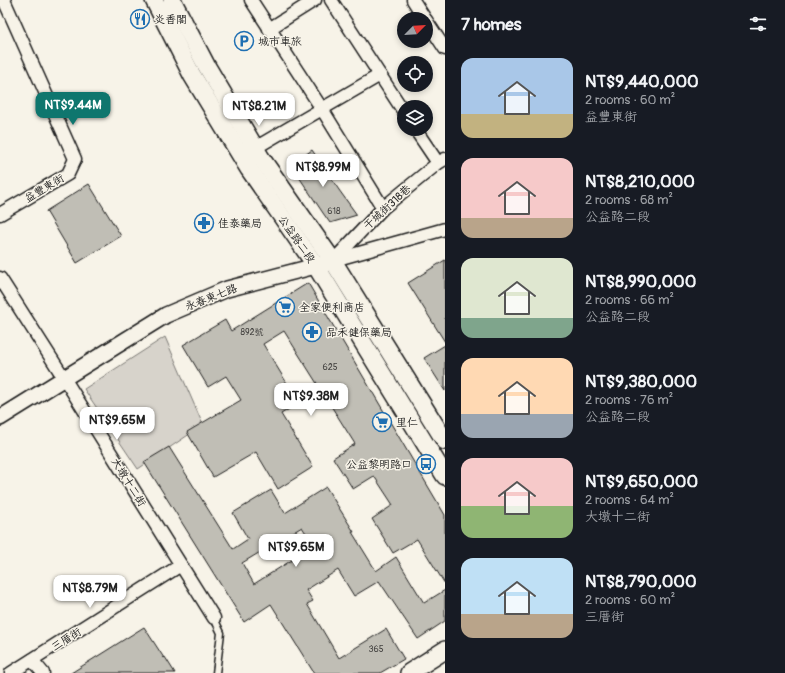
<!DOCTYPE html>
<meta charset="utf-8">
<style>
:root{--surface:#171b24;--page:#20242c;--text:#f1f3f6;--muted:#9ea1a6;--accent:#0f766e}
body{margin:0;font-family:Pangolin,"LXGW WenKai TC",sans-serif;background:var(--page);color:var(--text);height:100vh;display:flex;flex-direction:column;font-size:15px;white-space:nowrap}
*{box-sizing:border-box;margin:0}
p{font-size:13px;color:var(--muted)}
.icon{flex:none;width:22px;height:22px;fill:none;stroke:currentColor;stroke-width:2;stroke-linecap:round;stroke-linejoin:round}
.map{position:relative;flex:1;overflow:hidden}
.panel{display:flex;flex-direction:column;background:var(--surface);width:340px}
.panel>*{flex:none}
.needle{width:26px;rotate:66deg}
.buttons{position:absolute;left:397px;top:12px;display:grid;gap:8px}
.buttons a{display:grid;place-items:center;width:36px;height:36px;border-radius:50%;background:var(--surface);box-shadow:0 2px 6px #0003;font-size:20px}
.price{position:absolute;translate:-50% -34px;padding:0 9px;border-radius:8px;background:#fff;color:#222;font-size:13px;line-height:26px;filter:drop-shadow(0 1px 2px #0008)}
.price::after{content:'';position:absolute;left:50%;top:24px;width:12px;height:9px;margin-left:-6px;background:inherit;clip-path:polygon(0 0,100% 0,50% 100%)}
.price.selected{background:var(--accent);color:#fff}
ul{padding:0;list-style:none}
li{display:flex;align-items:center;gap:12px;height:100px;padding:0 16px}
li span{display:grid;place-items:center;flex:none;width:112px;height:80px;border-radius:12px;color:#555}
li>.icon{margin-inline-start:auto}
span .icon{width:48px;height:48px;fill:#fffc;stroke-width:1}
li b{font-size:17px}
h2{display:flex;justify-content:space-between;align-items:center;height:48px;padding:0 16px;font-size:17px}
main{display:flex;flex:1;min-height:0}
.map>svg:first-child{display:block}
</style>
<main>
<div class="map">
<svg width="445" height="673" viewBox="0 0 445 673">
<rect width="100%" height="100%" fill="#f7f3e8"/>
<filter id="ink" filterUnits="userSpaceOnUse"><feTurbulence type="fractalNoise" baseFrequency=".025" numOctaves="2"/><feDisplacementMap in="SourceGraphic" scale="8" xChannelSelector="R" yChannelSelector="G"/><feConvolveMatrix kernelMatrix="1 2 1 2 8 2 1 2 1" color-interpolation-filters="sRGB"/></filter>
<g filter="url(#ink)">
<!-- green -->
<path fill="#d7d3cb" stroke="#7a7874" d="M 165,337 L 203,425 L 138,469 L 84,389 Z"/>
<!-- building -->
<g fill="#c0beb5" stroke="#1c1c1c" fill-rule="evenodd">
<path d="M 312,150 L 339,190 L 357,215 L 330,223 L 323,213 L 291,165 Z"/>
<path d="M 89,184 L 121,236 L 77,263 L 46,211 Z"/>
<path d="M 445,260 L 445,342 L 408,283 Z"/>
<path d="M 308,283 L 445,515 L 445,584 L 417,539 L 393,553 L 372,519 L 393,505 L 374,476 L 353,489 L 333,458 L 355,444 L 284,331 L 263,344 L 299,403 L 281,414 L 313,467 L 278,489 L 256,452 L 213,477 L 187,432 L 241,400 L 226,376 L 208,387 L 183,345 L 225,320 L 231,331 Z"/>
<path d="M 445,345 L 445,391 L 424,358 Z"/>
<path d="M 169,447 L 233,549 L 248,539 L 233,513 L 271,490 L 285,513 L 326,487 L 354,532 L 352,532 L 376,571 L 396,557 L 424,603 L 445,590 L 445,621 L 418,639 L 379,581 L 354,596 L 338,570 L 306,590 L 313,601 L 307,604 L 339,658 L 386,629 L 404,659 L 380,673 L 314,673 L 271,604 L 244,622 L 144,462 ZM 302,527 L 314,546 L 254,584 L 242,563 Z"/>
<path d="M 144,627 L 164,658 L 165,657 L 175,673 L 71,673 Z"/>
</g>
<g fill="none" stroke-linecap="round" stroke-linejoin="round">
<defs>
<path id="service" d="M 214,618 L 221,633 L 216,673"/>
<g id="minor">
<path d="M 251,0 L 322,109 L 383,208"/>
<path d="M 331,0 L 404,112"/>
<path d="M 413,0 L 425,19"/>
<path d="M 426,20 L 445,49"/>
<path d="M 269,29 L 315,0"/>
<path d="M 415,129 L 438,163"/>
<path d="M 255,148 L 380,75"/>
<path d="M 0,214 L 68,174 L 75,159 L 4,0"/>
<path d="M 334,260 L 445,229"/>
<path d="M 333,261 L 383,208 L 438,163 L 445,159"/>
<path d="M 0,278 L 64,378 L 214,618"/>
<path d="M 32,660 L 43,673"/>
<path d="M 11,673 L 181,565"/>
</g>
<path id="tertiary" d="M 0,418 L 166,315 L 227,289 L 327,263"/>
<g id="secondary">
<path d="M 154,0 L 192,75 L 249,169 L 316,266 L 445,476"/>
<path d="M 172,0 L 206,65 L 261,158 L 333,261 L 445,441"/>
<path d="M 409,673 L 445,650"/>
</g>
</defs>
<!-- service casing -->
<use href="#service" stroke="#1c1c1c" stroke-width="9"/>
<!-- minor casing -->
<use href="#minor" stroke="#1c1c1c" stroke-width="15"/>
<!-- tertiary casing -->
<use href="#tertiary" stroke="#1c1c1c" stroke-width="18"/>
<!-- secondary casing -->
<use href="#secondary" stroke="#1c1c1c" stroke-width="20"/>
<!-- service -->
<use href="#service" stroke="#f7f3e8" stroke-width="6"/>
<!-- minor -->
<use href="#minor" stroke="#f7f3e8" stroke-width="12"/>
<!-- tertiary -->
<use href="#tertiary" stroke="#f7f3e8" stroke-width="15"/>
<!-- secondary -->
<use href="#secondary" stroke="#f7f3e8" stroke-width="17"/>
</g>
</g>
<!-- icons -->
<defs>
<symbol id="restaurant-ring" viewBox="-11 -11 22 22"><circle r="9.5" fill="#f7f3e8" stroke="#1f6fb2" stroke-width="1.5"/><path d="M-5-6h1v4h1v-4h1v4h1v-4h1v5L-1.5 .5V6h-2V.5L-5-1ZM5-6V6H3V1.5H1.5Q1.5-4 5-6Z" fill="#1f6fb2"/></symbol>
<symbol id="parking-ring" viewBox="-11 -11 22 22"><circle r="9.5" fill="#f7f3e8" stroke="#1f6fb2" stroke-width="1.5"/><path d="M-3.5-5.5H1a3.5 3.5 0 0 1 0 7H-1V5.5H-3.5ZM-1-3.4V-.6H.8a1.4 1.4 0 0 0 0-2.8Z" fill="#1f6fb2"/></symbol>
<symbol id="pharmacy-ring" viewBox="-11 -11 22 22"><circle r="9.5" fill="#f7f3e8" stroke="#1f6fb2" stroke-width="1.5"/><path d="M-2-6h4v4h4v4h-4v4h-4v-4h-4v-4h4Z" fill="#1f6fb2"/></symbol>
<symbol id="supermarket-ring" viewBox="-11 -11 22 22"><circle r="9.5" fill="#f7f3e8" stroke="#1f6fb2" stroke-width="1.5"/><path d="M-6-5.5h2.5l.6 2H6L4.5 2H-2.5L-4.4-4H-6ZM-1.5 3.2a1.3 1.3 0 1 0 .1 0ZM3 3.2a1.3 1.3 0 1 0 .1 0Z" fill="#1f6fb2"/></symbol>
<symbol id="bus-ring" viewBox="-11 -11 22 22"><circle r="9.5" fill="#f7f3e8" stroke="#1f6fb2" stroke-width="1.5"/><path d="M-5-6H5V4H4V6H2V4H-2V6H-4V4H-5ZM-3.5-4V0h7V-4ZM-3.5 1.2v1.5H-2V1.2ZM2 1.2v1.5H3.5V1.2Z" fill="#1f6fb2"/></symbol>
</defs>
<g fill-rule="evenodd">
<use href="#restaurant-ring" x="129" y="8" width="22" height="22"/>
<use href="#parking-ring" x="233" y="30" width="22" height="22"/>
<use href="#pharmacy-ring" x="193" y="212" width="22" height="22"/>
<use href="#supermarket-ring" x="274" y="296" width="22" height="22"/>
<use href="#pharmacy-ring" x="301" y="321" width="22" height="22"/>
<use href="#supermarket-ring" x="371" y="411" width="22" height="22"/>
<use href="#bus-ring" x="415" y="453" width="22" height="22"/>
</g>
<g text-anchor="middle" stroke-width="3" stroke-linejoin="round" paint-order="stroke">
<!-- number labels -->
<g font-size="9" fill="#454442">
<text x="334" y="214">618</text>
<text x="252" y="335">892號</text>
<text x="330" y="370">625</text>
<text x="376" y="652">365</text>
</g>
<!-- poi labels -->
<g font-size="11" fill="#1c1c1c" stroke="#f7f3e8" text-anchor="start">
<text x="154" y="23">炎香閣</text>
<text x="258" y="45">城市車旅</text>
<text x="218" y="227">佳泰藥局</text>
<text x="299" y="311">全家便利商店</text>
<text x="326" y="336">品禾健保藥局</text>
<text x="396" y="426">里仁</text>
<text x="412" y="468" text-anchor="end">公益黎明路口</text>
</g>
<!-- street labels -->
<g font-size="11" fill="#1c1c1c" stroke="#f7f3e8">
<text transform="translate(44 188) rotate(-31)" y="4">益豐東街</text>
<text transform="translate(387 207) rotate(-43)" y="4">干城街318巷</text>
<text transform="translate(297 239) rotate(55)" y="4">公益路二段</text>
<text transform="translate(211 297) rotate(-21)" y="4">永春東七路</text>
<text transform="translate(129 482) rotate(58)" y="4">大墩十二街</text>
<text transform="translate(66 639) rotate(-32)" y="4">三厝街</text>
</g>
</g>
</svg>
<div class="buttons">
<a><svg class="needle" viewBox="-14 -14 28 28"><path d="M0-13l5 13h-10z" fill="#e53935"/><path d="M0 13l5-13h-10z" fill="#9ea1a6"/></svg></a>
<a><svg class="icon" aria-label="locate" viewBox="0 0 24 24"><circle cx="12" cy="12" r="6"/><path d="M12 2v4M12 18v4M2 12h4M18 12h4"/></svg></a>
<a><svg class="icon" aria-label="layers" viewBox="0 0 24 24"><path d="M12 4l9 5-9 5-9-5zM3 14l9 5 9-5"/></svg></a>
</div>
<b class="price selected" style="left:73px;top:126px">NT$9.44M</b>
<b class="price" style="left:259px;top:127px">NT$8.21M</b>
<b class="price" style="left:323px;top:188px">NT$8.99M</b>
<b class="price" style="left:311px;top:417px">NT$9.38M</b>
<b class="price" style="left:117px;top:441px">NT$9.65M</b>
<b class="price" style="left:296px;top:568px">NT$9.65M</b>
<b class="price" style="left:90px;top:609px">NT$8.79M</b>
</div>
<section class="panel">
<h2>7 homes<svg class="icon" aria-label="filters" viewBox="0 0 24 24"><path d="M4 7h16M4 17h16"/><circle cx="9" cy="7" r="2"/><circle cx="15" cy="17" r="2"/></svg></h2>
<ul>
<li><span style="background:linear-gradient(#a9c7e8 70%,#c2b280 0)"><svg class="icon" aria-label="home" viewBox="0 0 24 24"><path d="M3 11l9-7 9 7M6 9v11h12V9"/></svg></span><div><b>NT$9,440,000</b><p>2 rooms · 60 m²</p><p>益豐東街</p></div></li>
<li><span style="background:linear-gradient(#f6c9c9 75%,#b9a48a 0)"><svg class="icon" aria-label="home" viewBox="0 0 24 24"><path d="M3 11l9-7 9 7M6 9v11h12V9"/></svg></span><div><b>NT$8,210,000</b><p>2 rooms · 68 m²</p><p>公益路二段</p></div></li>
<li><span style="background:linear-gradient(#dfe7d0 75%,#7fa58c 0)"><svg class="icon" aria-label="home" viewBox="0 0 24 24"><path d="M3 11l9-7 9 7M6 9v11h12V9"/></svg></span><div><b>NT$8,990,000</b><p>2 rooms · 66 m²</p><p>公益路二段</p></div></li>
<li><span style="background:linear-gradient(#ffd9b3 70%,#9aa5b1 0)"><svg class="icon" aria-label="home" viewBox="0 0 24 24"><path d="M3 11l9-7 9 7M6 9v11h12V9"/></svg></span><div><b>NT$9,380,000</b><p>2 rooms · 76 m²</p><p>公益路二段</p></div></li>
<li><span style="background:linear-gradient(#f6c9c9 60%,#8fb573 0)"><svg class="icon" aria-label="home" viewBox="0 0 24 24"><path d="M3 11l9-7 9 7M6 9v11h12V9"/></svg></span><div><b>NT$9,650,000</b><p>2 rooms · 64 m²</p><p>大墩十二街</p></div></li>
<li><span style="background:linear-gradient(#bfe0f5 70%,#b9a48a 0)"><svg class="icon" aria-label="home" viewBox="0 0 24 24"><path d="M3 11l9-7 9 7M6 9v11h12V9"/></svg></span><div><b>NT$8,790,000</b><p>2 rooms · 60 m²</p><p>三厝街</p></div></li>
</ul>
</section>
</main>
